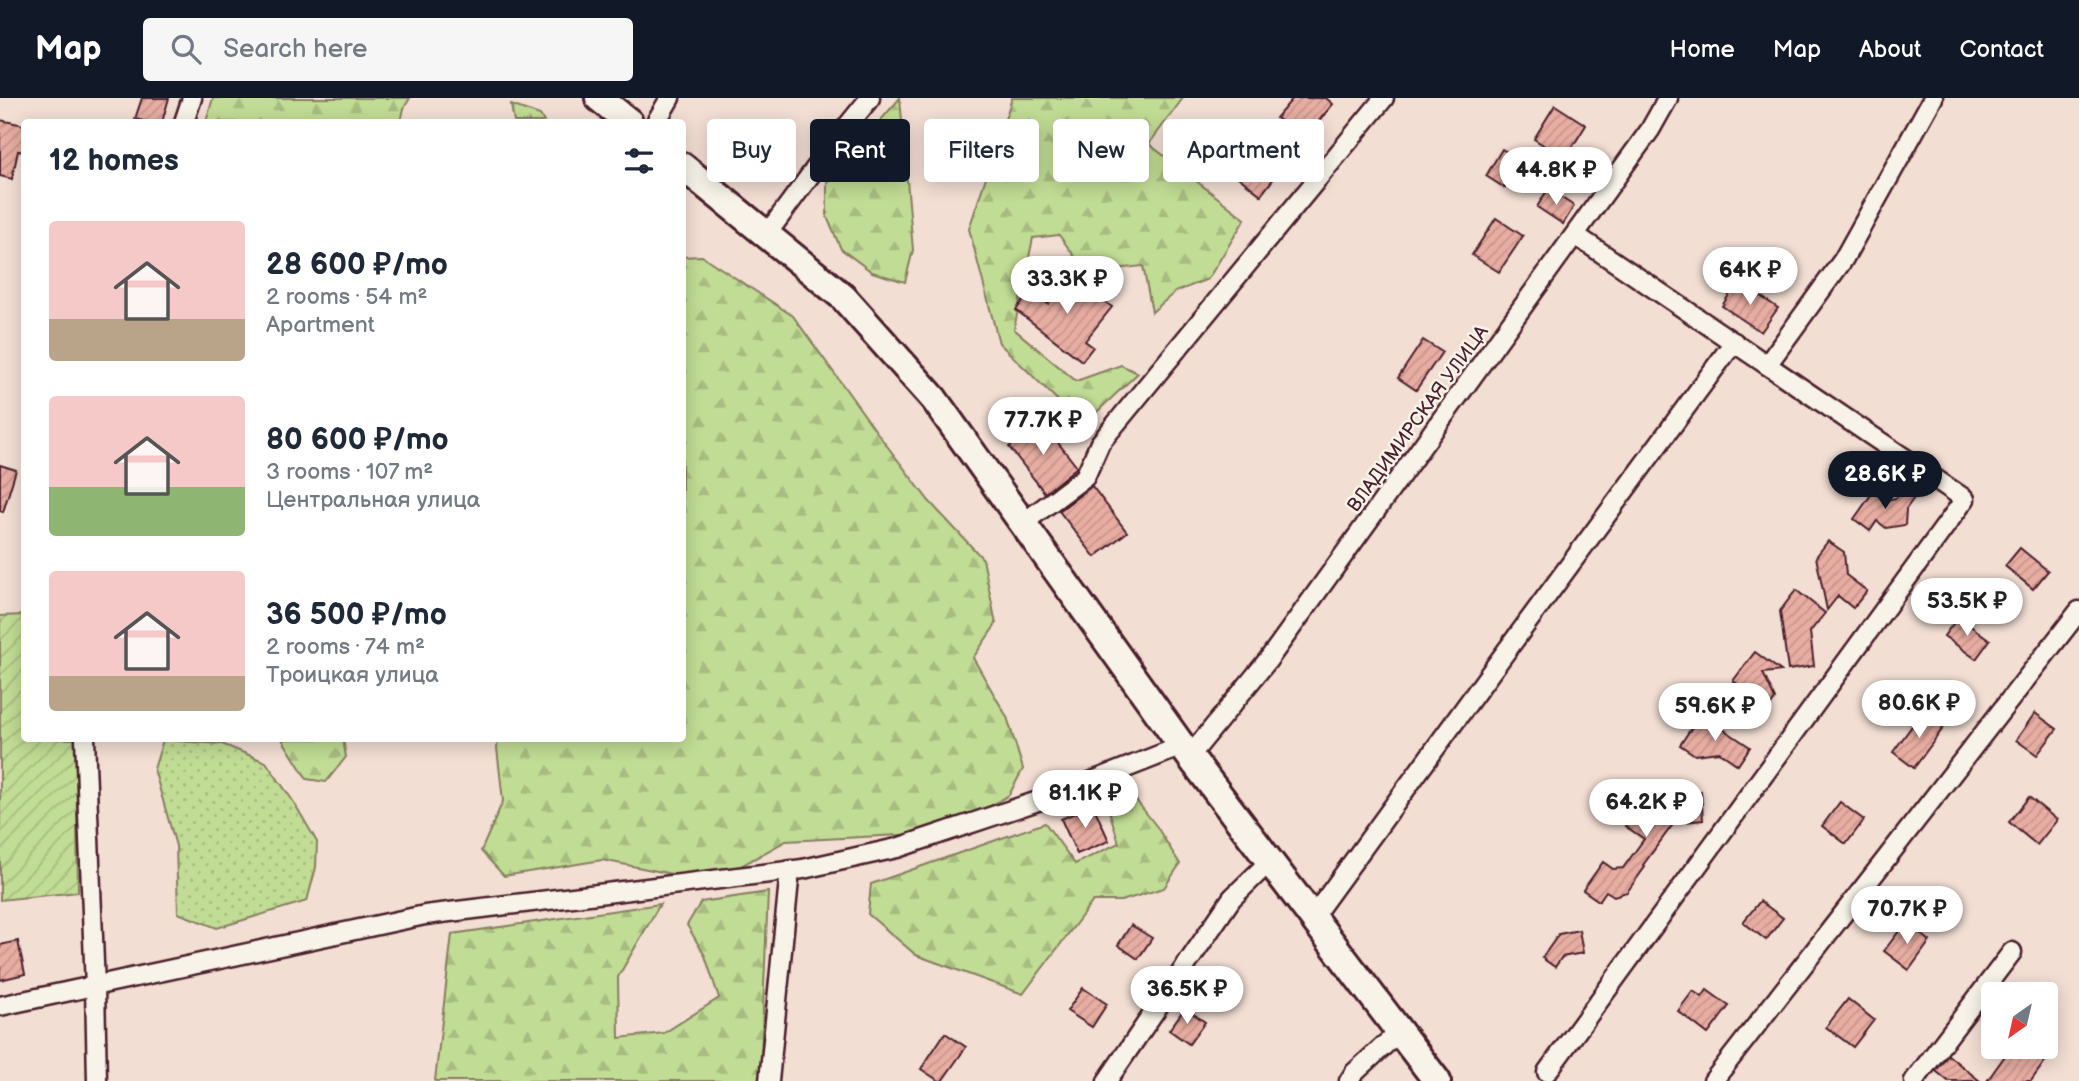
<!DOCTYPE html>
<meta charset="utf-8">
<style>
:root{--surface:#fff;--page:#f6f6f7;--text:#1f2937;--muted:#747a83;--accent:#111827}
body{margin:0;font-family:"Balsamiq Sans",sans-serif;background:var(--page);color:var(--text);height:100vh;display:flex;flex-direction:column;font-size:26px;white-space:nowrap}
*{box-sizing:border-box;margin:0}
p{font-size:23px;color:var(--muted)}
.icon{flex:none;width:38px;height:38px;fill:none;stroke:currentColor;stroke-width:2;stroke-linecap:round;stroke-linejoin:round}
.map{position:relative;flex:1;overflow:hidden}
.drawer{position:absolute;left:21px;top:21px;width:665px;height:623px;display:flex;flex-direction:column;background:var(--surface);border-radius:7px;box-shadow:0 4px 18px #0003}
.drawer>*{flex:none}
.guide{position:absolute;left:707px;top:21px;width:665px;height:63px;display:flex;gap:14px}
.needle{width:46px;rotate:214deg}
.controls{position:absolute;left:1981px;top:884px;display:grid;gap:14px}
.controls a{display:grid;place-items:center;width:77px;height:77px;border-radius:7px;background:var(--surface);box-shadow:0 4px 18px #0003;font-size:35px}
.price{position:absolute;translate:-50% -60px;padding:0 16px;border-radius:24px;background:#fff;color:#222;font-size:23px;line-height:46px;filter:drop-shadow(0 2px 4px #0008)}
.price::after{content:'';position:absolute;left:50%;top:42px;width:21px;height:16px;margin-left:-10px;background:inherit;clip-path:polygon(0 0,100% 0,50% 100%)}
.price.selected{background:var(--accent);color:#fff}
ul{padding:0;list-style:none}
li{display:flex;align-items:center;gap:21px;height:175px;padding:0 28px}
li span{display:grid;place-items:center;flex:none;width:196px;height:140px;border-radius:7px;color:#555}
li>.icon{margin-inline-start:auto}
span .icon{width:84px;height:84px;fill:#fffc;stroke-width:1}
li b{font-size:30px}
h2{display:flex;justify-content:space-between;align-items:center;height:84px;padding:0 28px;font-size:30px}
.chip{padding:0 24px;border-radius:7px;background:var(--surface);box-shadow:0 4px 18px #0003;font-size:24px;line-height:63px}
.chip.selected{background:var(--accent);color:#fff}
header{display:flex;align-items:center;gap:42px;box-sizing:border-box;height:98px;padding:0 35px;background:var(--accent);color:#fff}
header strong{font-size:33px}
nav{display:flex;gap:38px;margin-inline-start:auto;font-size:24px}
.search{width:490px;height:63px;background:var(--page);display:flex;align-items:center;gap:18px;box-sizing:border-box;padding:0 24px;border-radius:7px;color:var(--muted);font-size:26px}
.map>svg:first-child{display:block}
</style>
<header>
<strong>Map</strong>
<div class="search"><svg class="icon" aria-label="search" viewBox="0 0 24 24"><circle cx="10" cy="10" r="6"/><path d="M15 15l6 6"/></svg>Search here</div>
<nav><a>Home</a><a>Map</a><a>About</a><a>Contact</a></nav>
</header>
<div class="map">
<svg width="2079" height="983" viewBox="0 0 2079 983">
<defs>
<pattern id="grass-dots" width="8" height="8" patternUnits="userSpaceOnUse" patternTransform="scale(1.75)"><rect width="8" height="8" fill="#c1dc94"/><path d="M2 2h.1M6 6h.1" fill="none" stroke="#a7bc80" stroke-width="1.8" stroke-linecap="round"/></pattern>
<pattern id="forest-firs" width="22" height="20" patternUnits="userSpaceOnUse" patternTransform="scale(1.75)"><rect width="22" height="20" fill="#c1dc94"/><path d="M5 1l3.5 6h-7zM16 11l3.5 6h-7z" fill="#a7bc80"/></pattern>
<pattern id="garden-furrows" width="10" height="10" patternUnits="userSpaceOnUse" patternTransform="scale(1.75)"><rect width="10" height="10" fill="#c1dc94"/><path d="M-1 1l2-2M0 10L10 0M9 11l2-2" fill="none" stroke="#a7bc80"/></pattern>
<pattern id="building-hatch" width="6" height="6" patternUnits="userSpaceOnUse" patternTransform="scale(1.75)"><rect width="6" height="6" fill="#e7ada2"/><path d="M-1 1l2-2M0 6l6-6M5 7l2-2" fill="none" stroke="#c8948c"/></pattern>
</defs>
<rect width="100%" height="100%" fill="#f2ded3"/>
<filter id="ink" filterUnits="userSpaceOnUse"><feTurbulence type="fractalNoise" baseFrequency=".0143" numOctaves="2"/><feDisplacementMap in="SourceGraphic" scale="14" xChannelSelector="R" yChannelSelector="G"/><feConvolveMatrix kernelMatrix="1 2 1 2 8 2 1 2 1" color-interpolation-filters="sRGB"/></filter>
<g filter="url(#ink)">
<!-- grass -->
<path fill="url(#grass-dots)" stroke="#867e60" stroke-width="2" d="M 163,642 L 222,646 L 266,664 L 293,703 L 317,744 L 316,769 L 307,803 L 217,830 L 178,815 L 176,748 L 154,671 Z"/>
<!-- forest -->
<g fill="url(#forest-firs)" stroke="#867e60" stroke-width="2">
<path d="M 213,0 L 410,0 L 404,10 L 401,24 L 206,24 Z"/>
<path d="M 900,0 L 913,152 L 905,184 L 872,174 L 841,151 L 827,119 L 827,84 Z"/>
<path d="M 1012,0 L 1183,0 L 1149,46 L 1245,121 L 1208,181 L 1175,194 L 1152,214 L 1143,168 L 1086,174 L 1059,137 L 1033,140 L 1014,231 L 1076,283 L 1121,267 L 1138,275 L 1083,327 L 999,245 L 969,131 Z"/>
<path d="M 511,7 L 540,17 L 544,24 L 514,24 Z"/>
<path d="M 702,158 L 793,218 L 881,340 L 929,403 L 983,461 L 996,526 L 973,560 L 1007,619 L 1023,671 L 1009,697 L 976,716 L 957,734 L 786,743 L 712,784 L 602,762 L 504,778 L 481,753 L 503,703 L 497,650 L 498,641 L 682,640 L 682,159 Z"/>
<path d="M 282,641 L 343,641 L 346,659 L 326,684 L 307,681 Z"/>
<path d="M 1125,688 L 1157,729 L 1180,766 L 1164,790 L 1121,803 L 1093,803 L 1023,896 L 916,857 L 868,816 L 871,786 L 1045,725 L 1075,766 L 1119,745 L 1104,696 Z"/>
<path d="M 768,794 L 760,983 L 435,983 L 452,836 L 660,806 L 618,879 L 619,940 L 664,935 L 719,900 L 705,858 L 687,827 L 701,804 Z"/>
</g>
<!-- garden -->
<path fill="url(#garden-furrows)" stroke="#867e60" stroke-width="2" d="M 24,517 L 24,640 L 76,641 L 78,794 L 0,802 L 0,518 Z"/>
<!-- building -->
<g fill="url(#building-hatch)" stroke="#4a1f2b" stroke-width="2">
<path d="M 142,0 L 169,0 L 162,24 L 147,24 L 135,21 Z"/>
<path d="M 1293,0 L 1326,0 L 1333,6 L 1303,42 L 1276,20 Z"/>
<path d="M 1555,7 L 1586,27 L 1565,61 L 1534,41 Z"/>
<path d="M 0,22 L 24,27 L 24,54 L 18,53 L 12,81 L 0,78 Z"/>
<path d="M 1260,40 L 1288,62 L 1261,97 L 1233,75 Z"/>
<path d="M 1502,51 L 1521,62 L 1505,90 L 1486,78 Z"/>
<path d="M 1548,91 L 1574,108 L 1563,126 L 1537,109 Z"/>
<path d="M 1496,120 L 1523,138 L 1499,174 L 1472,157 Z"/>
<path d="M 1073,179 L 1112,209 L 1085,243 L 1093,249 L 1082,263 L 1016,212 L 1031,192 L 1048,206 L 1056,196 L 1058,198 Z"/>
<path d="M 1738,183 L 1778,210 L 1761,234 L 1722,208 Z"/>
<path d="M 1423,242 L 1442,254 L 1416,292 L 1398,280 Z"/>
<path d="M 1042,324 L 1077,369 L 1045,395 L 1009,349 Z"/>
<path d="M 0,367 L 16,372 L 3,414 L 0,413 Z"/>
<path d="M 1092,388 L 1127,434 L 1095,459 L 1059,413 Z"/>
<path d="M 1904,389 L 1916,397 L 1906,411 L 1905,427 L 1886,430 L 1877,423 L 1870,433 L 1854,421 L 1873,394 L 1884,402 L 1896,400 Z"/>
<path d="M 1828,443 L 1844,454 L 1846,477 L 1867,493 L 1853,510 L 1838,498 L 1827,512 L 1816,459 Z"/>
<path d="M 2020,450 L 2048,473 L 2033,491 L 2005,468 Z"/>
<path d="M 1796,492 L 1825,515 L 1810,534 L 1814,568 L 1788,572 L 1780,513 Z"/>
<path d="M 1958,519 L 1990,542 L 1976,561 L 1944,538 Z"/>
<path d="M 1755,554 L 1781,573 L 1763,575 L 1775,601 L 1769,610 L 1760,604 L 1750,618 L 1745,591 L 1733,583 Z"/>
<path d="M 1923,613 L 1944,629 L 1914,670 L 1893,654 Z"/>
<path d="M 2035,615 L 2057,631 L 2037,657 L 2016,642 Z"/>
<path d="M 1714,625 L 1750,649 L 1738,667 L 1719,654 L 1695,657 L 1680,647 L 1692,629 Z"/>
<path d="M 1701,693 L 1703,722 L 1674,725 L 1643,767 L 1645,769 L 1627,794 L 1614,798 L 1606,793 L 1599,803 L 1583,792 L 1603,764 L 1613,771 L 1623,770 L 1644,741 L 1625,728 L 1647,698 Z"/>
<path d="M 2029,699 L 2057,722 L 2037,747 L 2009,724 Z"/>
<path d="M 1840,704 L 1864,722 L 1846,746 L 1822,728 Z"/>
<path d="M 1093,707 L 1109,743 L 1077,756 L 1061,721 Z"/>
<path d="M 1760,803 L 1783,820 L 1766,842 L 1743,824 Z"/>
<path d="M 1906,824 L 1930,843 L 1909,872 L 1884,853 Z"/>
<path d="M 1131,827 L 1152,840 L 1138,861 L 1118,847 Z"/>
<path d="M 1579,832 L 1583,855 L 1562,859 L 1555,869 L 1542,860 L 1559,836 Z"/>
<path d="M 18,843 L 25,876 L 0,882 L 0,847 Z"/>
<path d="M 1083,890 L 1107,906 L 1092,929 L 1067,913 Z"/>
<path d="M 1707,892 L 1729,908 L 1708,936 L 1678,913 L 1693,893 L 1702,899 Z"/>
<path d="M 1848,901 L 1874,922 L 1853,949 L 1826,929 Z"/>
<path d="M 1185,910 L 1205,924 L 1189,946 L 1169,932 Z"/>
<path d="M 945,935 L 966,949 L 942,983 L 939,983 L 921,971 Z"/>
<path d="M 2012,948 L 2056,948 L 2031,983 L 1987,983 Z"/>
<path d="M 1948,957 L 1980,983 L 1948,983 L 1936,973 Z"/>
</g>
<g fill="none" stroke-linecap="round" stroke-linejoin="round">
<defs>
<g id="street">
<path d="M 184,24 L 192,0"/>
<path d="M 656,24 L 670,0"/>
<path d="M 767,136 L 836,42 L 870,0"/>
<path d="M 1767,267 L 1843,162 L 1933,0"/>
<path d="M 1023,425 L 1085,379 L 1100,345 L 1384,0"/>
<path d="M 85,640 L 95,889 L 97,983"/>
<path d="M 1190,658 L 1268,562 L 1650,32 L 1668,0"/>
<path d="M 1312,820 L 1485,582 L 1734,244"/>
<path d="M 0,908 L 425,817 L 803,771 L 897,750 L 1062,695 L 1182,648"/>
<path d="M 1547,974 L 1965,401 L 1575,137"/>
<path d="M 769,983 L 790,772"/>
<path d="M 1107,983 L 1232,800 L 1269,764"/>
<path d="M 1349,983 L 1354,975 L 1400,933"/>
<path d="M 1713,983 L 2079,513"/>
<path d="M 1914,983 L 2012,854"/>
</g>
<g id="secondary">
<path d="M 599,0 L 629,24"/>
<path d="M 682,68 L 843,199 L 934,301 L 1182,648 L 1437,983"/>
</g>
</defs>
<!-- street casing -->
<use href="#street" stroke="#4a1f2b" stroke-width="23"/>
<!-- secondary casing -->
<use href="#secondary" stroke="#4a1f2b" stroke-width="32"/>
<!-- street -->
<use href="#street" stroke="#f7f3e8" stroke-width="18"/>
<!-- secondary -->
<use href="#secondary" stroke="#f7f3e8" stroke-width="26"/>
</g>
</g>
<g text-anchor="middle" stroke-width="5" stroke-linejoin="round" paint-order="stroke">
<!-- street labels -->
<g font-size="19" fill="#4a1f2b" stroke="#f7f3e8">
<text transform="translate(1417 320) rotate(-54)" y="7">ВЛАДИМИРСКАЯ УЛИЦА</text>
</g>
</g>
</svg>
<div class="controls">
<a><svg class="needle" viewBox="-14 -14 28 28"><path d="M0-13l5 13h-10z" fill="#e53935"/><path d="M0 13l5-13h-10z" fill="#747a83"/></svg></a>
</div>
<b class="price" style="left:1556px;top:109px">44.8K ₽</b>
<b class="price" style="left:1750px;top:209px">64K ₽</b>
<b class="price" style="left:1067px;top:218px">33.3K ₽</b>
<b class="price" style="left:1043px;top:359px">77.7K ₽</b>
<b class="price selected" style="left:1885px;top:413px">28.6K ₽</b>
<b class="price" style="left:1967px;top:540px">53.5K ₽</b>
<b class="price" style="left:1919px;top:642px">80.6K ₽</b>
<b class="price" style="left:1715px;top:645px">59.6K ₽</b>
<b class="price" style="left:1085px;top:732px">81.1K ₽</b>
<b class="price" style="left:1646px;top:741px">64.2K ₽</b>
<b class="price" style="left:1907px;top:848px">70.7K ₽</b>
<b class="price" style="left:1187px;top:928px">36.5K ₽</b>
<div class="guide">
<a class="chip">Buy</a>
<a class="chip selected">Rent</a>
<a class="chip">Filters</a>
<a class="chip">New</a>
<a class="chip">Apartment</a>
</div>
<section class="drawer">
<h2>12 homes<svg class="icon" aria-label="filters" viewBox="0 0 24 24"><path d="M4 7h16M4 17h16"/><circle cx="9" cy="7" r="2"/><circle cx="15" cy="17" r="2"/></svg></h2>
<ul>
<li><span style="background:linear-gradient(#f6c9c9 70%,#b9a48a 0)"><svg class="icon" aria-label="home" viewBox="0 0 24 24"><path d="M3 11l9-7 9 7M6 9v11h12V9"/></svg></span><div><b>28 600 ₽/mo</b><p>2 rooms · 54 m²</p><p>Apartment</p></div></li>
<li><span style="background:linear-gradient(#f6c9c9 65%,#8fb573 0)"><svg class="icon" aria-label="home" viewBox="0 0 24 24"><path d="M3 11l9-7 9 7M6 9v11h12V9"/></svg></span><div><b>80 600 ₽/mo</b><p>3 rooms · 107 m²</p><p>Центральная улица</p></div></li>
<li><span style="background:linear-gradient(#f6c9c9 75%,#b9a48a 0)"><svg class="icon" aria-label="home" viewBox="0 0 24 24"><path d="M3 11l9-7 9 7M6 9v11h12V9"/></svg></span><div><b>36 500 ₽/mo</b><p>2 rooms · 74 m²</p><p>Троицкая улица</p></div></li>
</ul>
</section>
</div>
